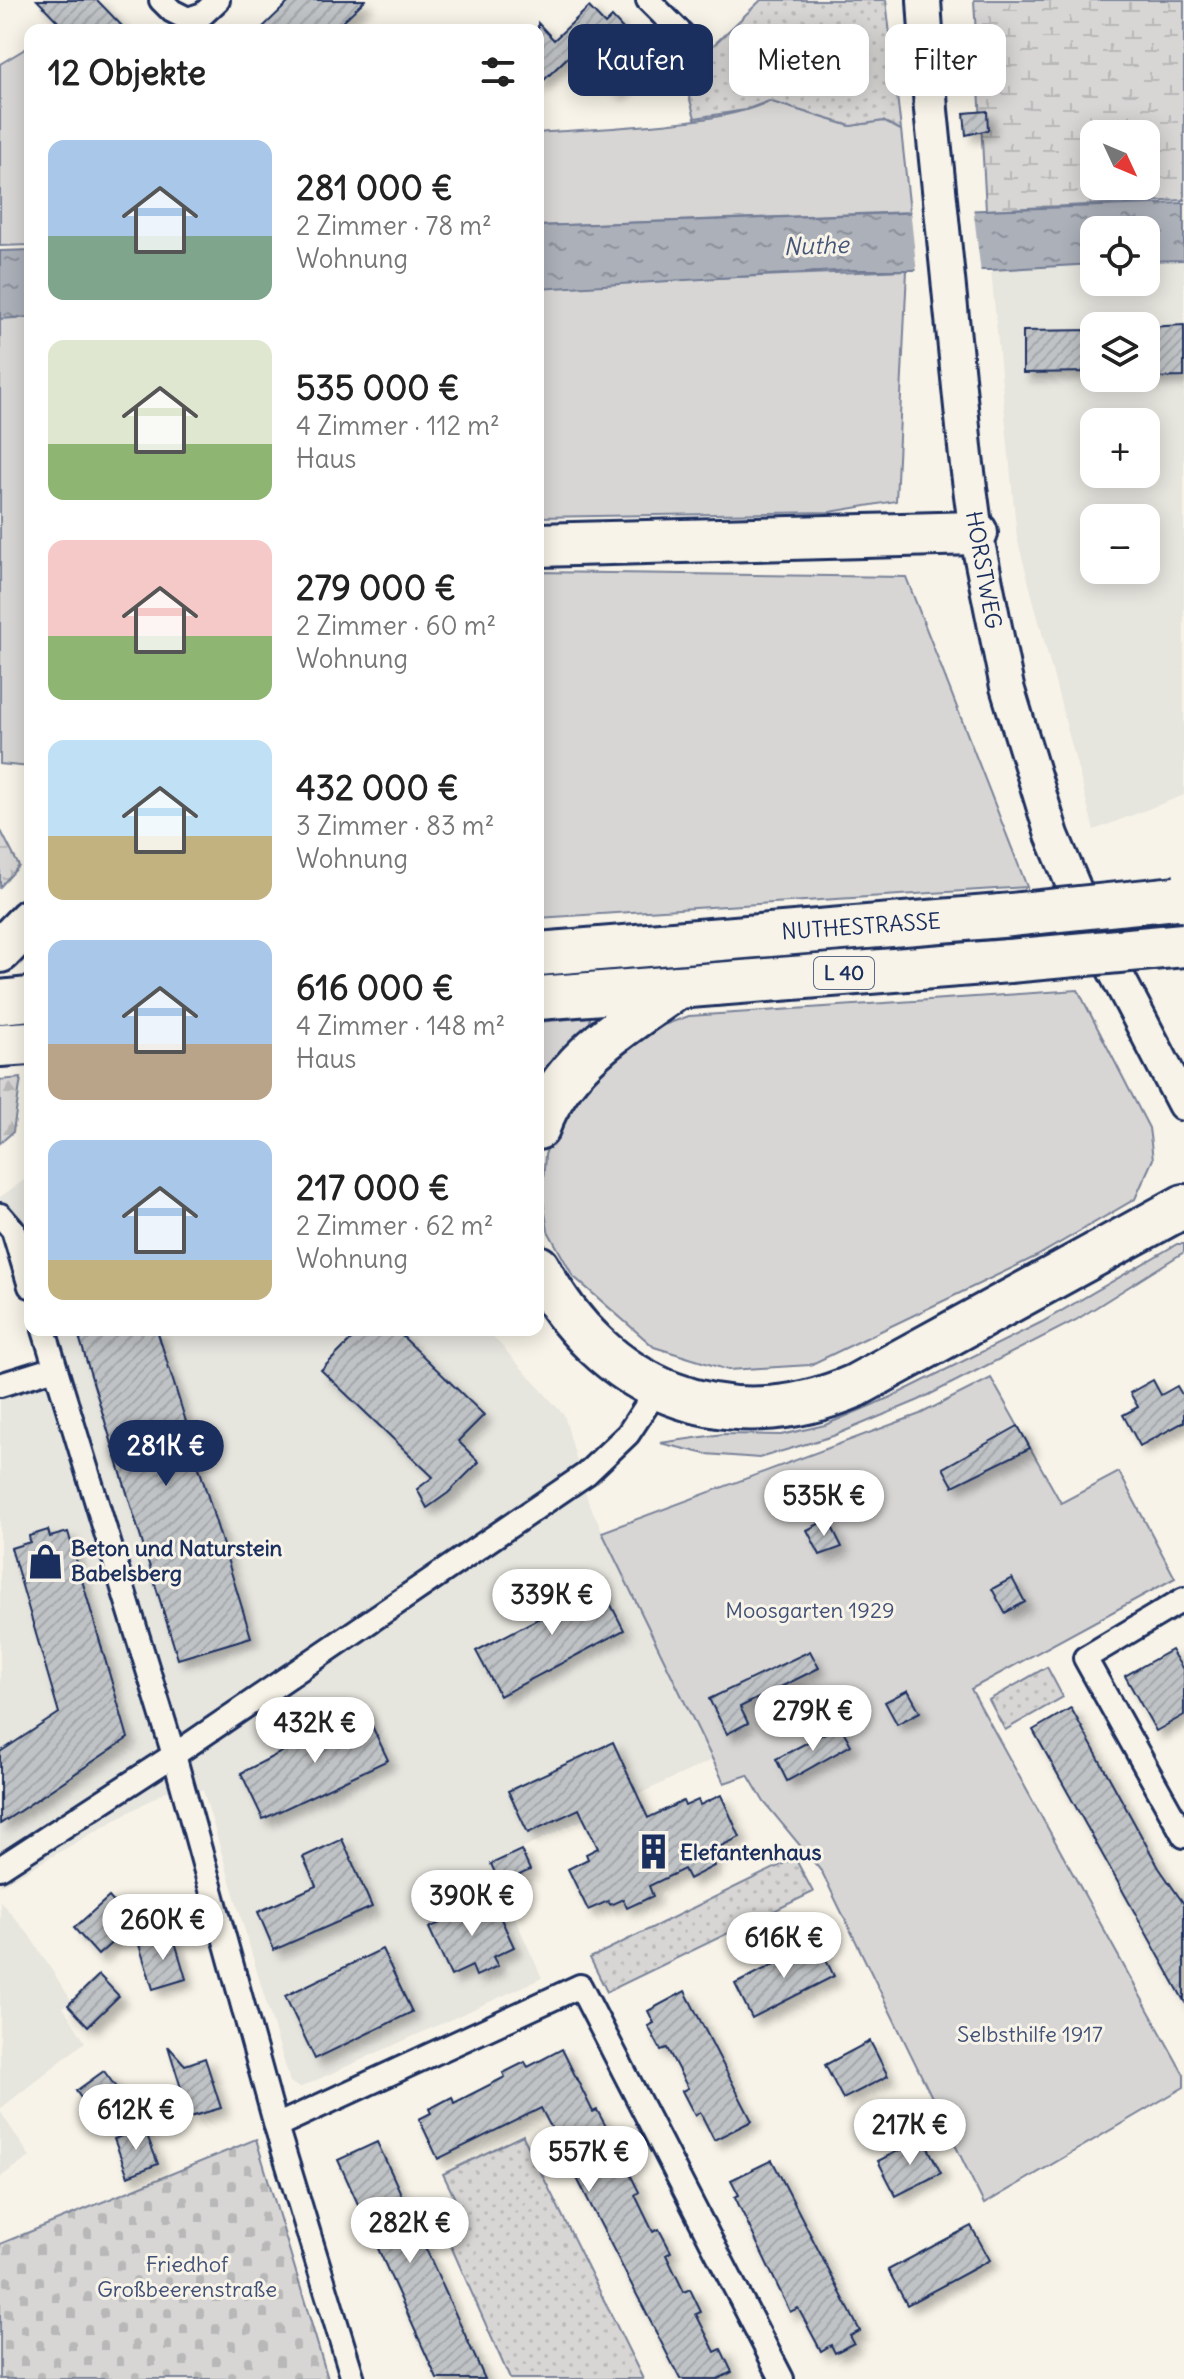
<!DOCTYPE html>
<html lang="de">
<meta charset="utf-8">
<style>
:root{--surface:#fff;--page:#f6f6f6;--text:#222;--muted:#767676;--accent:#1b2f5e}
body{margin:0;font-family:Delius,sans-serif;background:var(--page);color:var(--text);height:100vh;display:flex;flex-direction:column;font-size:30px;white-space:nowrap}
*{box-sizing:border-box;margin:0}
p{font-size:26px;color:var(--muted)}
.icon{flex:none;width:44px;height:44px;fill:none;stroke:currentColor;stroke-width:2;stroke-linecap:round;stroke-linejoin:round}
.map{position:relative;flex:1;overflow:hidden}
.details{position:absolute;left:24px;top:24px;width:520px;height:1312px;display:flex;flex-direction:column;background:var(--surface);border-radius:16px;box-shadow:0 4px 20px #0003}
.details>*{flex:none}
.hud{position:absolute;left:568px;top:24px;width:496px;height:72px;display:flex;gap:16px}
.needle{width:52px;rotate:134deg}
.tools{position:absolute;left:1080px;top:120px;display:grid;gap:16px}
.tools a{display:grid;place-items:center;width:80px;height:80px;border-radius:16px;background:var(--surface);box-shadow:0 4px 20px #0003;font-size:40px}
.price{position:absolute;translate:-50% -68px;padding:0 18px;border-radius:28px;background:#fff;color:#222;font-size:26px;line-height:52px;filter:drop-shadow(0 2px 4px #0008)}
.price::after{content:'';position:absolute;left:50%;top:48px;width:24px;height:18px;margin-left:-12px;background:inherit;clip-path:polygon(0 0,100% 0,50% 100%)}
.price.on{background:var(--accent);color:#fff}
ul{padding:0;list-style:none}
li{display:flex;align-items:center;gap:24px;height:200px;padding:0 24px}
li span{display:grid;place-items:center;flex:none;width:224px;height:160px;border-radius:16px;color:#555}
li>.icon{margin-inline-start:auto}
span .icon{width:96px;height:96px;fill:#fffc;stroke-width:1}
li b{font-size:34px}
h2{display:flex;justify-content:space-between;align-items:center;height:96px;padding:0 24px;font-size:34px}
.pill{padding:0 28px;border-radius:16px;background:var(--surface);box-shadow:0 4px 20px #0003;font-size:28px;line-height:72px}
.pill.on{background:var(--accent);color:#fff}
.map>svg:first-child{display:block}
</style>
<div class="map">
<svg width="1184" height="2379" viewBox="0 0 1184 2379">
<defs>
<pattern id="forest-firs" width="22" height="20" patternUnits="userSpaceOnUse" patternTransform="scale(2)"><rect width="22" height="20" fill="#d7d6d4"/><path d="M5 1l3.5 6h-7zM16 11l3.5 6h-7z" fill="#b8b8b8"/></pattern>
<pattern id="wetland-marsh" width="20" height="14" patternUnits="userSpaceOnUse" patternTransform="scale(2)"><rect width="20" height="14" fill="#d7d6d4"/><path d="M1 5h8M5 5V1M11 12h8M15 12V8" fill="none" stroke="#b8b8b8"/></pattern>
<pattern id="cemetery-stones" width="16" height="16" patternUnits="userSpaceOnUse" patternTransform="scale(2)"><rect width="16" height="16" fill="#d7d6d4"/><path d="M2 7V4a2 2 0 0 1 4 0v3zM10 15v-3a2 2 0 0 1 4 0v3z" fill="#b8b8b8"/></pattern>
<pattern id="park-dots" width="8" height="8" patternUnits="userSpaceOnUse" patternTransform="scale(2)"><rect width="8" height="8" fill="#d7d6d4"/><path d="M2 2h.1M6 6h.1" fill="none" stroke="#b8b8b8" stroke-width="1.8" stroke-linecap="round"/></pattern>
<pattern id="water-ripples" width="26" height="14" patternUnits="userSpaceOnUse" patternTransform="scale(2)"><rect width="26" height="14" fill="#acb0b9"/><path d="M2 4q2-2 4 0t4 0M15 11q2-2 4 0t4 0" fill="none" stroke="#8b909a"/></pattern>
<pattern id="building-hatch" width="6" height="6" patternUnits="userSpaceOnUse" patternTransform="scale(2)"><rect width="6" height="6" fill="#c0c3c5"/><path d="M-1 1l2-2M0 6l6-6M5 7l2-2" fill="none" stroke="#a4a8ac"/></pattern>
<filter id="shadow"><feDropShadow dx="7" dy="7" stdDeviation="4" flood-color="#0004"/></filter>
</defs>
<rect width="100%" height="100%" fill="#f7f3e8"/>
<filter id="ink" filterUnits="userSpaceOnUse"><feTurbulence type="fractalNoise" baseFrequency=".0125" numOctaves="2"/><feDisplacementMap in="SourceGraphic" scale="16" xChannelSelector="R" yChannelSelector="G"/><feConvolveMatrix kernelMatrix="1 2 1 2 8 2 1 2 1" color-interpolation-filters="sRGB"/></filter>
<g filter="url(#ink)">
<!-- built -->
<g fill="#e6e5de" fill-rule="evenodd">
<path d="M 1184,260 L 1184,795 L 1094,830 L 1017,538 L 991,270 L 1094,264 L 1094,282 L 1146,282 L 1146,261 ZM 1094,326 L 1146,326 L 1146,378 L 1094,378 ZM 1094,422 L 1146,422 L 1146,474 L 1094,474 ZM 1094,518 L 1146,518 L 1146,570 L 1094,570 Z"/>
<path d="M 30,1176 L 30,1286 L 0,1216 L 0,1197 Z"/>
<path d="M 44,1330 L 487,1330 L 564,1415 L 588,1501 L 712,1760 L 490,1863 L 542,1978 L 299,2088 L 290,2082 L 203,1790 L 166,1791 L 0,1886 L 0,1385 L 55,1368 Z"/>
<path d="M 0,1901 L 29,1935 L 71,2000 L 63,2007 L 85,2042 L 0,2109 Z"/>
<path d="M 0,2111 L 30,2157 L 0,2177 Z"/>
</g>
<!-- green -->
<g fill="#d7d6d4" stroke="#798299" stroke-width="2">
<path d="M 30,46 L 30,245 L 0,246 L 0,64 Z"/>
<path d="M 769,101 L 850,126 L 883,121 L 901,130 L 910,212 L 538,226 L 538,133 C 596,128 721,126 769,101 Z"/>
<path d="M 907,270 L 896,501 L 830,512 L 538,517 L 538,285 Z"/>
<path d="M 30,307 L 30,767 L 0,764 L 0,308 Z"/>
<path d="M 538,572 L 906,577 L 1027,887 L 538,918 Z"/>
<path d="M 1078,990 L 1149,1128 L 1153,1159 L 1135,1199 L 1037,1256 L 810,1365 L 728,1370 L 654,1347 L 573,1276 L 548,1231 L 542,1195 L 545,1155 L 556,1121 L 580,1084 L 641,1033 L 689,1016 Z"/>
<path d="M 590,1017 L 591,1034 L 538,1095 L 538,1022 Z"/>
<path d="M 1177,1244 L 1184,1244 L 1184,1252 L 1076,1320 L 919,1400 L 833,1436 L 759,1458 L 706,1454 L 660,1443 L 723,1434 L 781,1435 L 825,1425 L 891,1397 L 1042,1322 Z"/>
<path d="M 991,1378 L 1061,1503 L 1119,1472 L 1175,1578 L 971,1689 L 1184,2075 L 1184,2087 L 984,2204 L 822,1872 L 764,1802 L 748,1775 L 724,1783 L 602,1532 L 920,1414 Z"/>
</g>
<!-- forest -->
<path fill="url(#forest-firs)" stroke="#798299" stroke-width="2" d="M 21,1078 L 13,1132 L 0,1143 L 0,1080 Z"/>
<!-- wetland -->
<g fill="url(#wetland-marsh)" stroke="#798299" stroke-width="2" fill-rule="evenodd">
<path d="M 974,0 L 1184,0 L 1184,200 L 986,210 ZM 1094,134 L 1146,134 L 1146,186 L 1094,186 Z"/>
<path d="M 0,829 L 19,866 L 0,887 Z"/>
</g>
<!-- cemetery -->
<path fill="url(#cemetery-stones)" stroke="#798299" stroke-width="2" d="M 256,2139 L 328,2379 L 0,2379 L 0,2244 Z"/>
<!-- park -->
<g fill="url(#park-dots)" stroke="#798299" stroke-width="2">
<path d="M 761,0 L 886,0 L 901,130 L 883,121 L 851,126 L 769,101 L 745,110 L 695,118 L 683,74 Z"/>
<path d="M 1047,1667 L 1063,1697 L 1005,1730 L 989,1700 Z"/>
<path d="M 795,1858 L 813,1892 L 607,1992 L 590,1958 Z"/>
<path d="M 523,2135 L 523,2136 L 643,2379 L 510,2379 L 438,2217 L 459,2207 L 443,2174 Z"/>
</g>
<!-- water -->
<g fill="url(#water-ripples)" stroke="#727c95" stroke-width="2">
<path d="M 1184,203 L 1184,260 L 1146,261 L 1146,230 L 1094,230 L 1094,264 L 991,270 L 853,270 L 538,289 L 538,226 Z"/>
<path d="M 30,250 L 30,317 L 0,319 L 0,251 Z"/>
</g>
<!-- pier -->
<path fill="#f7f3e8" d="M 973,206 L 981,274 L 917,274 L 910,208 Z"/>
<!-- building -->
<g fill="url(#building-hatch)" stroke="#1b2f5e" stroke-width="2" filter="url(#shadow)">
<path d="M 37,0 L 97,0 L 126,30 L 66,30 Z"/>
<path d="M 291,0 L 365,0 L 334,30 L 260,30 Z"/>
<path d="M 589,7 L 605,24 L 612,17 L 651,59 L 616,92 L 594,69 L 588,75 L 569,56 L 538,86 L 538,23 L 554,40 Z"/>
<path d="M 987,111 L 988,130 L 966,135 L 964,113 Z"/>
<path d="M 1184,325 L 1184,377 L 1146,378 L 1146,327 Z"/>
<path d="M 1094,330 L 1094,372 L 1023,373 L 1023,331 Z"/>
<path d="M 77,1330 L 157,1330 L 188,1428 L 198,1424 L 205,1447 L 194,1451 L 251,1637 L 178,1659 Z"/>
<path d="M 361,1330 L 396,1330 L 484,1415 L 458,1441 L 479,1462 L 448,1493 L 427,1508 L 417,1489 L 433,1477 L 321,1370 Z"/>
<path d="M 1153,1380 L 1161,1395 L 1177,1386 L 1184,1398 L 1184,1422 L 1140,1446 L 1123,1415 L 1138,1407 L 1130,1393 Z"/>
<path d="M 1018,1426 L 1030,1448 L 953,1486 L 943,1468 Z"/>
<path d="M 828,1519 L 842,1547 L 820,1555 L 807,1530 Z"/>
<path d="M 48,1530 L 50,1537 L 68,1532 L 128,1738 L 0,1824 L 0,1752 L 59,1713 L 11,1548 L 30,1542 L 29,1536 Z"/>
<path d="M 596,1576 L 624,1630 L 500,1696 L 476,1651 L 557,1609 L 552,1600 Z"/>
<path d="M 1012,1578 L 1025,1602 L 1005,1613 L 992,1589 Z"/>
<path d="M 1171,1650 L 1184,1671 L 1184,1715 L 1156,1731 L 1125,1676 Z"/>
<path d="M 810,1651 L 819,1668 L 740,1707 L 748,1723 L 727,1734 L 709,1699 Z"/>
<path d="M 908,1690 L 920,1712 L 897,1724 L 885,1702 Z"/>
<path d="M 1071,1708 L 1159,1868 L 1184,1904 L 1184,2001 L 1033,1730 Z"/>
<path d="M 364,1709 L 388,1760 L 263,1819 L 241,1773 Z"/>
<path d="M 840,1725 L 851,1745 L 787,1781 L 776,1759 Z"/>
<path d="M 613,1742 L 648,1818 L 683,1801 L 685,1806 L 698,1800 L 700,1805 L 721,1795 L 740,1837 L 721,1846 L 723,1851 L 710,1857 L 714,1866 L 689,1879 L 684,1869 L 649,1886 L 653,1896 L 627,1908 L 623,1899 L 610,1905 L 608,1901 L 588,1910 L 568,1869 L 588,1859 L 586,1854 L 598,1848 L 579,1809 L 528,1833 L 508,1791 Z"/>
<path d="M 342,1839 L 372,1907 L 274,1950 L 258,1912 L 316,1886 L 303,1857 Z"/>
<path d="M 521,1850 L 530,1870 L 500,1884 L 491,1864 Z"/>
<path d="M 490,1895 L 514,1947 L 493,1957 L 498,1966 L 476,1976 L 472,1966 L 451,1976 L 429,1928 L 448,1919 L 447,1915 Z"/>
<path d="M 109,1897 L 133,1924 L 98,1955 L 74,1928 Z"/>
<path d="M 173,1935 L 186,1979 L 153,1989 L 139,1945 Z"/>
<path d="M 817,1942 L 834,1976 L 752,2018 L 735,1984 Z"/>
<path d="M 382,1949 L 412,2012 L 315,2059 L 285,1996 Z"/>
<path d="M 99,1975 L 119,1996 L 88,2026 L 68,2005 Z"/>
<path d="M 685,1991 L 752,2121 L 714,2140 L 700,2112 L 695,2116 L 682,2091 L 688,2088 L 667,2048 L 661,2050 L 648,2026 L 654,2023 L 648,2011 Z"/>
<path d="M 870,2041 L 888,2076 L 843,2099 L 825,2065 Z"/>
<path d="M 168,2046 L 185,2065 L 205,2058 L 221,2108 L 190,2117 Z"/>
<path d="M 562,2049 L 593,2112 L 597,2110 L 609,2132 L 603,2135 L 622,2173 L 628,2170 L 639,2192 L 635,2195 L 653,2232 L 659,2229 L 671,2252 L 666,2255 L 684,2292 L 690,2289 L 701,2312 L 696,2314 L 715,2352 L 721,2349 L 732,2372 L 718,2379 L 680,2379 L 541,2108 L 438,2159 L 419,2119 L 431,2113 L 429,2109 L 452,2097 L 454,2103 L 505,2077 L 503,2073 L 525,2062 L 528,2067 Z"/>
<path d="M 104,2071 L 120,2093 L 92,2113 L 76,2091 Z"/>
<path d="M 144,2127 L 158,2164 L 128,2176 L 114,2139 Z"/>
<path d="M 923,2138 L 941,2173 L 896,2196 L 878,2161 Z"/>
<path d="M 377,2142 L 392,2174 L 485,2379 L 437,2379 L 338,2160 Z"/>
<path d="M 772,2160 L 860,2331 L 850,2336 L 854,2343 L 835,2353 L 831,2345 L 821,2351 L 798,2308 L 790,2312 L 735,2197 L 739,2195 L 731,2180 Z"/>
<path d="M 971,2226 L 990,2260 L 907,2305 L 888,2270 Z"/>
</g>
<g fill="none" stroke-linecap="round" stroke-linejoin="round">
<defs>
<g id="street">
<path d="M 161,0 L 172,11 L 188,19 L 203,14 L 218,0"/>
<path d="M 648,0 L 684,36"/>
<path d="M 0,1215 L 13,1230 L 30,1286"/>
<path d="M 44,1330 L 174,1755 L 276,2126 L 353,2379"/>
<path d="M 0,1385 L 55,1368"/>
<path d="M 1184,1599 L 1085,1658 L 1184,1836"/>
<path d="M 0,1868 L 174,1755 L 586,1474 L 628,1434 L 658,1388"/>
<path d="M 276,2126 L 580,1986 L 782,2379"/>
</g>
<path id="secondary" d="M 924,0 L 931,110 L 966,457 L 976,533 L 1007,687 L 1052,835 L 1085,914 L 1184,1104"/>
<g id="highway">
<path d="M 538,545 L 976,533"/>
<path d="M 0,951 L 30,920"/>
<path d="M 538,954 L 1001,916"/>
<path d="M 538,998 L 1009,961"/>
<path d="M 0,1002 L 30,999"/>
<path d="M 0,1045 L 30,1043"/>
<path d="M 538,1128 C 563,1060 622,1027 678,987"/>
<path d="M 538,1267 C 601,1390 726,1442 855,1386 L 1184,1206"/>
</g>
</defs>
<!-- street casing -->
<use href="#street" stroke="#1b2f5e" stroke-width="28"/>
<!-- secondary casing -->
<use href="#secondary" stroke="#1b2f5e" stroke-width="38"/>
<!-- highway casing -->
<use href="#highway" stroke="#1b2f5e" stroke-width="48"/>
<!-- street -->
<use href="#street" stroke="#f7f3e8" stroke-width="22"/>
<!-- secondary -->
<use href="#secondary" stroke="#f7f3e8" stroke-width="32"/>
<!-- highway -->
<use href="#highway" stroke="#f7f3e8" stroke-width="42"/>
<defs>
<g id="highway-bridge">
<path d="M 1001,916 L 1176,898"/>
<path d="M 1009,961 L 1184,945"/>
</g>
</defs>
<!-- highway-bridge casing -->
<use href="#highway-bridge" stroke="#1b2f5e" stroke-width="48" stroke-linecap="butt"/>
<!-- highway-bridge -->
<use href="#highway-bridge" stroke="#f7f3e8" stroke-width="42"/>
</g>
</g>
<!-- icons -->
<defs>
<symbol id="shop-bare" viewBox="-9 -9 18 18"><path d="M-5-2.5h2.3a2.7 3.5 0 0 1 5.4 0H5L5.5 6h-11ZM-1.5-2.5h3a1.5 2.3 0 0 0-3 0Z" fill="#1b2f5e" stroke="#f7f3e8" stroke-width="2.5" paint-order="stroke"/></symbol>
<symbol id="building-bare" viewBox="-9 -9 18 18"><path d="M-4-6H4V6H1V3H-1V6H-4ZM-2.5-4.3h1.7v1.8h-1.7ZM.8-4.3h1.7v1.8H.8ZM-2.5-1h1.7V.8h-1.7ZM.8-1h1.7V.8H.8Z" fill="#1b2f5e" stroke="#f7f3e8" stroke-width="2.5" paint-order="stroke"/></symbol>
</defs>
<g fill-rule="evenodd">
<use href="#shop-bare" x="20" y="1536" width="51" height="51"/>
<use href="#building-bare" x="628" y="1826" width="51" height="51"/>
</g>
<g text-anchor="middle" stroke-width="6" stroke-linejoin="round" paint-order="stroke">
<!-- shield labels -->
<rect fill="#f7f3e8" stroke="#5d6a87" stroke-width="2" x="814" y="957" width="60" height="32" rx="6"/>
<g font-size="20" font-weight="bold" fill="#1b2f5e">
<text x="844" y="980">L 40</text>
</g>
<!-- street labels -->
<g font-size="22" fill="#1b2f5e" stroke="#f7f3e8">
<text transform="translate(984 570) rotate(80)" y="8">HORSTWEG</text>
<text transform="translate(861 926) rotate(-4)" y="8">NUTHESTRASSE</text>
</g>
<!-- poi labels -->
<g font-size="22" font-weight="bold" fill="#1b2f5e" stroke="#f7f3e8" text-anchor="start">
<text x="71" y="1556">Beton und Naturstein<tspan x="71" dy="25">Babelsberg</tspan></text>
<text x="680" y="1860">Elefantenhaus</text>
</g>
<!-- park labels -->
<g font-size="22" fill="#415076" stroke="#f7f3e8">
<text x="810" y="1618">Moosgarten 1929</text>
<text x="1030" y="2042">Selbsthilfe 1917</text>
<text x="187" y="2272">Friedhof<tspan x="187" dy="25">Großbeerenstraße</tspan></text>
</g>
<!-- water labels -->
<g font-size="24" font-style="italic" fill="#465679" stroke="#f7f3e8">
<text transform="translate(816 246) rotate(-2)" y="8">Nuthe</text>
</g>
</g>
</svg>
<div class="tools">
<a><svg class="needle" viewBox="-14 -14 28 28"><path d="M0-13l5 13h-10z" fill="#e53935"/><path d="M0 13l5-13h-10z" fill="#767676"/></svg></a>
<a><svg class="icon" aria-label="locate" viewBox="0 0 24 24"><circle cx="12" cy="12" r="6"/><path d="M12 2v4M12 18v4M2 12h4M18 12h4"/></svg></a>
<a><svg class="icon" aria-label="layers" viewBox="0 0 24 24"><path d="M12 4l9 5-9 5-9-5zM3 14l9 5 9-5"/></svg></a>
<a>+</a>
<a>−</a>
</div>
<b class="price on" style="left:166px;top:1488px">281K €</b>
<b class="price" style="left:824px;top:1538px">535K €</b>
<b class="price" style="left:552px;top:1637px">339K €</b>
<b class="price" style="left:813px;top:1753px">279K €</b>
<b class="price" style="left:315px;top:1765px">432K €</b>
<b class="price" style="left:472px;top:1938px">390K €</b>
<b class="price" style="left:163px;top:1962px">260K €</b>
<b class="price" style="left:784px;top:1980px">616K €</b>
<b class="price" style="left:136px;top:2152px">612K €</b>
<b class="price" style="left:910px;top:2167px">217K €</b>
<b class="price" style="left:589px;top:2194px">557K €</b>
<b class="price" style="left:410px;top:2265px">282K €</b>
<div class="hud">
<a class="pill on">Kaufen</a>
<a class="pill">Mieten</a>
<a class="pill">Filter</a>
</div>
<section class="details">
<h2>12 Objekte<svg class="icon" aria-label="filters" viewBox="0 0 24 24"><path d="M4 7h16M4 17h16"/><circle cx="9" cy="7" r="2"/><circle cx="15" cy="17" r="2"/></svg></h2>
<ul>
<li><span style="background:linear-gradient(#a9c7e8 60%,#7fa58c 0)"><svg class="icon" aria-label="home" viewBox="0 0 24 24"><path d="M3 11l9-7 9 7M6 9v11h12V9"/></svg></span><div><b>281 000 €</b><p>2 Zimmer · 78 m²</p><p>Wohnung</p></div></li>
<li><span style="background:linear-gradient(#dfe7d0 65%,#8fb573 0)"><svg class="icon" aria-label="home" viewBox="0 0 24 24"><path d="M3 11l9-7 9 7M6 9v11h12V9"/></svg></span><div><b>535 000 €</b><p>4 Zimmer · 112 m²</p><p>Haus</p></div></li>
<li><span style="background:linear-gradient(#f6c9c9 60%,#8fb573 0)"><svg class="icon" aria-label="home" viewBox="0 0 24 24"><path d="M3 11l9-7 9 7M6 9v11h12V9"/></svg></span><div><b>279 000 €</b><p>2 Zimmer · 60 m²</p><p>Wohnung</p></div></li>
<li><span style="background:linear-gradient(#bfe0f5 60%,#c2b280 0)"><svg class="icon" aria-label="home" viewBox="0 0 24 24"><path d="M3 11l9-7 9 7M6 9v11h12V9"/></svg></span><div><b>432 000 €</b><p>3 Zimmer · 83 m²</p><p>Wohnung</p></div></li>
<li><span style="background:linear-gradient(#a9c7e8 65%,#b9a48a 0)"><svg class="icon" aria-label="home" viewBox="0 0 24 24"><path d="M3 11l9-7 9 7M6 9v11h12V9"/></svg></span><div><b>616 000 €</b><p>4 Zimmer · 148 m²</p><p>Haus</p></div></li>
<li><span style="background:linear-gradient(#a9c7e8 75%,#c2b280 0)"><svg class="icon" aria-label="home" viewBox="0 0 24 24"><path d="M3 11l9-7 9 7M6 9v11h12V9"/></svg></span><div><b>217 000 €</b><p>2 Zimmer · 62 m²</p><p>Wohnung</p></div></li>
</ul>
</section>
</div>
